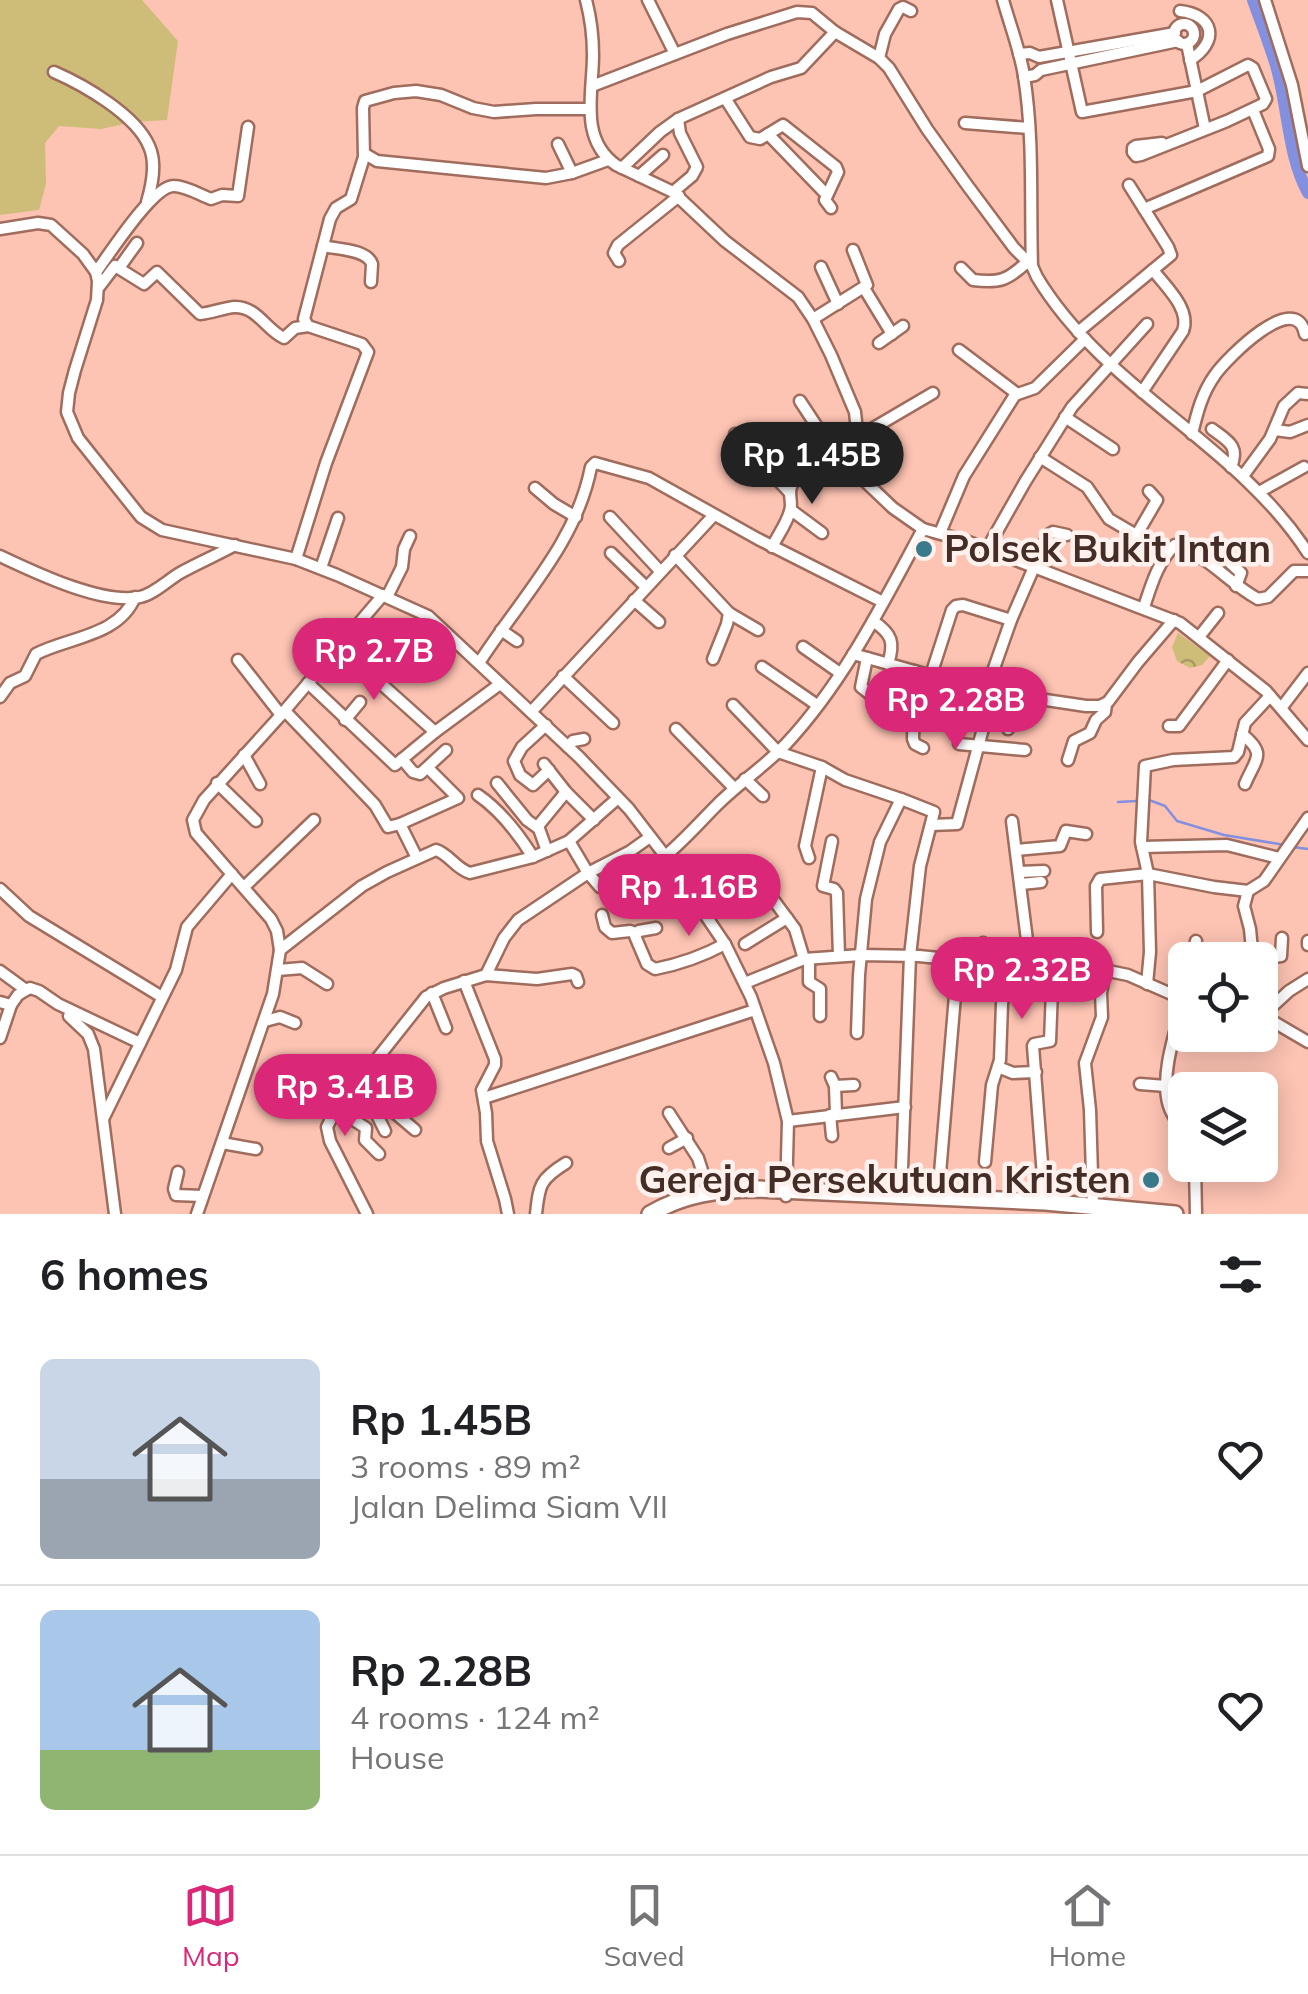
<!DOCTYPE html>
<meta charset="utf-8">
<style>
:root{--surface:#fff;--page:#f6f6f6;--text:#202124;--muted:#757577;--line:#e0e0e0;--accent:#db2777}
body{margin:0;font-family:Mulish,sans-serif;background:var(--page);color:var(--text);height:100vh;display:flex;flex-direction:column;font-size:38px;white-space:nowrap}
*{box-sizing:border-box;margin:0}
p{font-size:32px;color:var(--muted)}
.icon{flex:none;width:55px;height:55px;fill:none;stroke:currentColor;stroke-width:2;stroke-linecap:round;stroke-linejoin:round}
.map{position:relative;height:1214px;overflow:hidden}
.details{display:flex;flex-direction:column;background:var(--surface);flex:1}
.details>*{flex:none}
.fabs{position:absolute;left:1168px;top:942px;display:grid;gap:20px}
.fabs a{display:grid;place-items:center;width:110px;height:110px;border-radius:15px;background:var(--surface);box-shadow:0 5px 25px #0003;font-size:50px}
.price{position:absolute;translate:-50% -85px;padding:0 22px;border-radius:35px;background:var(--accent);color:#fff;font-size:32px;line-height:65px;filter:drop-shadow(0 2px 5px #0008)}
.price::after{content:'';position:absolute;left:50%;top:60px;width:30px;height:22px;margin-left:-15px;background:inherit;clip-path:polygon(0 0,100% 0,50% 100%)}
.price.selected{background:#222;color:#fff}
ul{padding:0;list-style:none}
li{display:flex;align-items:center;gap:30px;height:250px;padding:0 40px}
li+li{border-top:2px solid var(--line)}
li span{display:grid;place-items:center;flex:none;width:280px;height:200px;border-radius:15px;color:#555}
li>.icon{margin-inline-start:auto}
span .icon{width:120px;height:120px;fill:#fffc;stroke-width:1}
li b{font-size:42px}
h2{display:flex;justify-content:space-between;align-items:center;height:120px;padding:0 40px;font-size:42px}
.menu{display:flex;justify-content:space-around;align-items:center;height:140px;border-top:2px solid var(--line);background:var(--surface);font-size:28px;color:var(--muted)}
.menu a{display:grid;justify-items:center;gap:5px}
.menu .selected{color:var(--accent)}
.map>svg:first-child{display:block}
</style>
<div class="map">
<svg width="1308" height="1214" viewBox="0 0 1308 1214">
<defs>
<pattern id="forest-crowns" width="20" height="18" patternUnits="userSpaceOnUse" patternTransform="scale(2.5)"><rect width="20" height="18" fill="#cebd79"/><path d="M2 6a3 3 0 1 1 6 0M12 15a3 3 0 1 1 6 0" fill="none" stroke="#a99a63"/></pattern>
</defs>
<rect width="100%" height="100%" fill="#fdc3b3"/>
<!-- green -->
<path fill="#cebd79" d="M 0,0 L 142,0 L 178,41 L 167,120 L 133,122 L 101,129 L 59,126 L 45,143 L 46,184 L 39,210 L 0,215 Z"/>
<!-- forest -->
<path fill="url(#forest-crowns)" d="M 1178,633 L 1210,656 L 1202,665 L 1190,668 L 1177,661 L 1172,647 Z"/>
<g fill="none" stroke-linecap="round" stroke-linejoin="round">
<!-- stream -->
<g stroke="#838fdf" stroke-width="2.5">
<path d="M 1149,800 L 1165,806 L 1177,821 L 1224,835 L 1285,845"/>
<path d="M 1118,802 L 1137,801"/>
<path d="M 1293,847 L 1308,849"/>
</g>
<!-- river -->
<path stroke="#838fdf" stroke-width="12" d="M 1253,0 C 1261,23 1270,45 1277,69 C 1288,109 1288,156 1308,193"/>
<defs>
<g id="minor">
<path d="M 586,0 C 591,19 593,36 593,55 C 593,93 579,139 616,165 L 673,192 L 725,241 L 798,297 L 813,319 L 831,355 L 855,412 L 857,431 L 841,451 L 852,469 L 893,508 L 923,529 L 966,541 L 1180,623 L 1266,691 L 1308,740"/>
<path d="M 648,0 L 675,54"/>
<path d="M 1003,0 C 1010,25 1020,50 1024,76 C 1034,138 1030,204 1032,266 L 1037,277 C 1105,390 1237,443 1308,553"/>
<path d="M 1057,0 L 1082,112 L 1197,91 L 1248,65 L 1253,68 L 1266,99 L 1263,104 L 1227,121 L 1141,155 L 1136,156 L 1133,152"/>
<path d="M 1265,0 L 1292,85 L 1308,166"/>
<path d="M 1180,11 C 1215,15 1219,42 1190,60"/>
<circle cx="1184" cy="34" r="10"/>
<path d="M 1187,44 L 1205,129"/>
<path d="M 1019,54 L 1030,53 L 1039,57 L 1175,33"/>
<path d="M 879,58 L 885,34 L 899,9 L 903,7 L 911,11"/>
<path d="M 54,72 C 84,85 136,115 149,146 C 157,163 152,185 147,202"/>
<path d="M 1024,77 L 1035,75 L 1041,70 L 1178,41"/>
<path d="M 592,86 L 727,34 L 797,12 L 812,13 L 835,32 L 879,58 L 889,68 L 927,129 L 967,185 L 1014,248 L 1032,266"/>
<path d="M 725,98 L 750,137 L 760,139 L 783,125 L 836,167 L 838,172 L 825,200 L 831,208"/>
<path d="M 965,123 L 1029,128"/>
<path d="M 768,134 L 826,194"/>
<path d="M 558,144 L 572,173"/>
<path d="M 1133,152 L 1133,148 L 1136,146 L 1162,143"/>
<path d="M 365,154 L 377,161 L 546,178 L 572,173 L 608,160"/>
<path d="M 622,168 L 660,132 L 678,119 L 771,77 L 801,68 L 835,32"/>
<path d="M 639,176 L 663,155"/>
<path d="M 673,192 L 692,176 L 697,167 L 680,133 L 678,119"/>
<path d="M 1144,209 L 1268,156 L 1269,149 L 1253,110"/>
<path d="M 0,229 L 38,223 L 51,225 L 83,254 L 96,272 L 98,281 L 97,300 L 75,370 L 69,393 L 67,412 L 78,438 L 141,517 L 162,530 L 296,559 L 337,575 L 428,616 L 579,757 L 629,809 L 666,857 L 725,944 L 751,997 L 774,1063 L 788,1121 L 786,1196"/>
<path d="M 323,246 C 335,249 367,249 372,264 C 372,266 371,280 371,282"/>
<path d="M 619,261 L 614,253 L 618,245 L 679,196"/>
<path d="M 821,267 L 838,304"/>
<path d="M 119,268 L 137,243"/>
<path d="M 961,268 L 973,280 C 999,283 1007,281 1027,262"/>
<path d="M 96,272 C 109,255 153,185 174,186 C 186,186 200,195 211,199 L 222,195 L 238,196 L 248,127"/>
<path d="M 99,287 L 115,266 L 144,284 L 157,272 L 200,314 C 212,313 223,308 234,307 C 257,306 266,330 284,338 L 295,328 L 308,326"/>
<path d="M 864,288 L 892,334"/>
<path d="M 813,319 L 867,285 L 853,250"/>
<path d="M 1078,332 L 1171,255 L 1168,247 L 1129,185"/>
<path d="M 879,343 L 903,326"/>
<path d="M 959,350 L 1016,393"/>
<path d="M 1142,392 L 1183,331 C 1191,309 1166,287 1153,270"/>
<path d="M 800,401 L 833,451"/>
<path d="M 1065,417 L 1113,449"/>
<path d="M 1212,429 C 1228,441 1240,446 1231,467"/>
<path d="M 1275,430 L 1290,432 L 1308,425"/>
<path d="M 856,433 L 870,430 L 933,393"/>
<path d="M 735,434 L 790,493"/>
<path d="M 1192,434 C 1197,413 1202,393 1215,375 C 1226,359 1296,288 1305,334"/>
<path d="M 1040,457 L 1087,487 L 1109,519 L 1167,553"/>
<path d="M 1243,476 L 1270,439 L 1284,406 L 1298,393 L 1308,394"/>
<path d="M 535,488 L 554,504 L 576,517"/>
<path d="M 1259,492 L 1304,467"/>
<path d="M 791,510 L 822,533"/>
<path d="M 610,517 L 660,571"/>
<path d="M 940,533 L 964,476 L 1015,395 L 1035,388 L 1085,339"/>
<path d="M 1136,536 L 1157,500 L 1149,491"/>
<path d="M 772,547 C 778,535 787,523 790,511 C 793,502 788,495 791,487 C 797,469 823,451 841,451"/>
<path d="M 987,549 L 1025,482 L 1072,407 L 1147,324"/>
<path d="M 1215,549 L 1241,573 L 1236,586"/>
<path d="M 611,553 L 646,587"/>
<path d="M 675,555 L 729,613 L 727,624 L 713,659"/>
<path d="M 0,556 C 34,572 102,605 140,597 C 154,594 168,580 180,573 C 198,563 217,555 235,545"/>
<path d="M 296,559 L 326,463 L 368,352 L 362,344 L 308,326 L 304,319 L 330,219 L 336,208 L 351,199 L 364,157 L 363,108 L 365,101 L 394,93 L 416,91 L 441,95 L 473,108 L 494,112 L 536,109 L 590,109"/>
<path d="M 321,568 L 338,518"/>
<path d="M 387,597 L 402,567 L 404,549 L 410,536"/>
<path d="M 634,600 L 659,622"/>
<path d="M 1144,607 C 1151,586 1158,561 1175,545 C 1211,557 1227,582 1258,599 L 1268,597 L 1294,571 L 1308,571"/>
<path d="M 729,613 L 758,630"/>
<path d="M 873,621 C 892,634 895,642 888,664"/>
<path d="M 501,630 L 517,641"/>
<path d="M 1199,637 L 1218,613"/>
<path d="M 339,646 L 435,732"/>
<path d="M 803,647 L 840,673"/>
<path d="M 853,654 L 986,691 L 1011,620 L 1048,535 L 1053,532 L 1067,535"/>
<path d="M 867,658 L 861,687 L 874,697"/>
<path d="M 238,660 L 281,715"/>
<path d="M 479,663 C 520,599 576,544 591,467 L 595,463 L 649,478 L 758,539 L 883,602"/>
<path d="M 762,667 L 817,705"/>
<path d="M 915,671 L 913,739 L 915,744 L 923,748"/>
<path d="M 931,675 L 952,610 L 956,606 L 963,605 L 1011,620"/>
<path d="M 563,676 L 613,723"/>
<path d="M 308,683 L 395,765 L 435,732 L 500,684"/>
<path d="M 986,691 L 1086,706 L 1100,706 L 1108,702 L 1138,662 L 1174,620"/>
<path d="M 0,697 L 10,683 L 25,676 L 36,654 C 69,637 119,636 135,597"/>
<path d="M 733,705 L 778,752 L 822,767 L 845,780 L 901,799 L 880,842 L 866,899 L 859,975 L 857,1033"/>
<path d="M 1282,707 L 1308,673"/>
<path d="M 285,711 L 375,805 L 388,827 L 400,824 L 417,858"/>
<path d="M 531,712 L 714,515"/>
<path d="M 345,720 L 360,702"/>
<path d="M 546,725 L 522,747 L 514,761 L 520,775 L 533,785 L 549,770"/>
<path d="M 1169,726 L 1179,726 L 1228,660"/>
<path d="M 676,729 L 734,788"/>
<path d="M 1008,729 L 1012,695"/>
<path d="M 1242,734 C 1267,754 1256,758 1245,784"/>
<path d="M 959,744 L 1025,750"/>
<path d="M 568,747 L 573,741 L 584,739"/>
<path d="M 244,755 L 260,784"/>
<path d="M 402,759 L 413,772 L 420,774 L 446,750"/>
<path d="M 1068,760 L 1074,741 L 1090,733 L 1096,720 L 1105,712 L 1106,704"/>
<path d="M 544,764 L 566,792 L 594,820"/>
<path d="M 745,779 L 763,796"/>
<path d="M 217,783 L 256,821"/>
<path d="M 497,783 L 527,820 L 538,828"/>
<path d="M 478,795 C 501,811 518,833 533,857"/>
<path d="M 1012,821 L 1030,964"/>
<path d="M 400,824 L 458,798 L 428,768"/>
<path d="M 931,825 L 957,824 L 993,692"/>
<path d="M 569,841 L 588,873 L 600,887 C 651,881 683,839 717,805 C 739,783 765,766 786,744 C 844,682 883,603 923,529"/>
<path d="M 832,841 L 823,886 L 834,889 L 837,893 L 839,956"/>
<path d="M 1142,847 L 1227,845 L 1279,858"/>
<path d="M 1016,850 L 1060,846 L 1066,831 L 1086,834"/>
<path d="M 547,851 L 538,826 L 566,792"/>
<path d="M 809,858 L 805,846 L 822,767"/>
<path d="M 1019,872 L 1044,871"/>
<path d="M 1021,884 L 1041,882"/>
<path d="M 244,887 L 314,820"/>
<path d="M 0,889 L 29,916 L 162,997"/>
<path d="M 1248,891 L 1244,906 L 1250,929 L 1253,960 L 1281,956 L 1282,938"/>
<path d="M 696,900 L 747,864 L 795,929 L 804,959"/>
<path d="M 602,915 L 605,927 L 612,933 L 630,931 L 636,933"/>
<path d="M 656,928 L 639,931 L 635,936 L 647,964 L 655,969 C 680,964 703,956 725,944"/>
<path d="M 1097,932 L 1096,886 L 1100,879 L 1148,874 L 1214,887 L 1248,891 L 1264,881 L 1308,818"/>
<path d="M 1308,941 L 1308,945"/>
<path d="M 745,944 L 787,918"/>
<path d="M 280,950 L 362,886 L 387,872 L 436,850 C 449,854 456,869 470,873 L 533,857 L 569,841 L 618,798"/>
<path d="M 809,959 L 809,982 L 820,989 L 820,1016"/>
<path d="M 1192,960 L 1196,941"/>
<path d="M 981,963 L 983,943"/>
<path d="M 278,970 L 302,968 L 327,984"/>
<path d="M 0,971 L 26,990 L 30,988 L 39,991 L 58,1004 L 140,1043"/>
<path d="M 486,975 L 504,938 L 518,920 L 588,873 L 629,852 L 650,837"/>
<path d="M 464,981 L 495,1059 L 495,1065 L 482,1090 L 486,1113 L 487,1141 L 505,1199 L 508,1214"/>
<path d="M 745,983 L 804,959 L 861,955 L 919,956 L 1007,965 L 1084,966 L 1128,975 L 1185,1000"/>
<path d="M 1147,984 L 1150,952 L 1148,874 L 1141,842 L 1145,766 L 1173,760 L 1234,757 L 1238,752 L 1245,723 L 1270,696"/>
<path d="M 432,993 L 446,1028"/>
<path d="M 1185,996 C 1177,1027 1159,1075 1169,1106 C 1172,1116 1179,1124 1185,1133"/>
<path d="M 0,1002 L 11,1005 L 18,995 L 26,990"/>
<path d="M 1262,1015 L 1308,1042"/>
<path d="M 1263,1015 L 1289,991 L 1308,979"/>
<path d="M 69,1016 L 88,1034 L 94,1049 L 115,1214"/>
<path d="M 265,1021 L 280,1017 L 295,1023"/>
<path d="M 0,1038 L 11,1005"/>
<path d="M 998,1067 L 1013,1073 L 1036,1072"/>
<path d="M 831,1077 L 835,1086 L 836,1114"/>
<path d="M 1140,1084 L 1166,1086"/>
<path d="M 356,1085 L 374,1095 L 415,1130"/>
<path d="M 835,1086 L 854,1085"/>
<path d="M 484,1098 L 755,1010"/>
<path d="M 383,1104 L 378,1117 L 385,1131"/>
<path d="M 340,1106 L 346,1115 L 366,1128 L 365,1140 L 379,1154"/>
<path d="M 669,1113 L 698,1158 L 709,1192"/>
<path d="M 830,1115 L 832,1136"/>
<path d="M 104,1117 L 176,970 L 187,927 L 232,874"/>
<path d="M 788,1121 L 905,1107"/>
<path d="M 222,1143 L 256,1149"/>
<path d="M 669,1148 L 687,1138"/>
<path d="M 985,1162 L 992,1085 L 1000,1060 L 1002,1004 L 1007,965"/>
<path d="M 1195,1165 L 1196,1214"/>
<path d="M 178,1172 L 174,1189 L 176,1195 L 203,1196"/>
<path d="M 901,1195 L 910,956 L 920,866 L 934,812 L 901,799"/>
<path d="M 938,1197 L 958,960"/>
<path d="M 1045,1202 L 1033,1046 L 1034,1044 L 1050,1041 L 1053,965"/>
<path d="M 1093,1207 L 1090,1110 L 1085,1063 L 1102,1017 L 1101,993 L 1105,970"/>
<path d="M 197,1214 L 273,994 L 280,950 L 277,931 L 271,919 L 196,833 L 193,820 L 204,800 L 281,715 L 383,595"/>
<path d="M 367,1214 L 330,1141 L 327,1127 L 334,1113 L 426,997 L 444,988 L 486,975 L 537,979 L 572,974 L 576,976 L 578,982"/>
<path d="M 536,1214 C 539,1185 540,1179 566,1163"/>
</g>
<path id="highway" d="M 650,1214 C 684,1194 719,1189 758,1189 L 1045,1202 L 1175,1214"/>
</defs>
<!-- minor casing -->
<use href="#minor" stroke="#9f6c5d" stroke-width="15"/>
<!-- highway casing -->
<use href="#highway" stroke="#9f6c5d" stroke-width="20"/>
<!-- minor -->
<use href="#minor" stroke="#fff" stroke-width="10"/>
<!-- highway -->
<use href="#highway" stroke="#fff" stroke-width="15"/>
</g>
<!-- markers -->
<g fill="#397b8c" stroke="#fdf0ed" stroke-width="4">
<circle cx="924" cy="549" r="10"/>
<circle cx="1151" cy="1180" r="10"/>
</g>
<g text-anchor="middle" stroke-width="9" stroke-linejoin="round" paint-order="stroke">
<!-- poi labels -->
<g font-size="38" font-weight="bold" fill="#432d26" stroke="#fdf0ed" text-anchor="start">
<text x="944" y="562">Polsek Bukit Intan</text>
<text x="1131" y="1193" text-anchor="end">Gereja Persekutuan Kristen</text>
</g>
</g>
</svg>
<div class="fabs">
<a><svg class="icon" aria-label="locate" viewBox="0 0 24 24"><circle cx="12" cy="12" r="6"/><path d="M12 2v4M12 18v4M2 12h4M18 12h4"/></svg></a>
<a><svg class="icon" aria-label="layers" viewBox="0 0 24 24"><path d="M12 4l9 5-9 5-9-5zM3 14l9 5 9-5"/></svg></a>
</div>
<b class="price selected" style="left:812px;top:507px">Rp 1.45B</b>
<b class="price" style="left:374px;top:703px">Rp 2.7B</b>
<b class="price" style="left:956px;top:752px">Rp 2.28B</b>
<b class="price" style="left:689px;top:939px">Rp 1.16B</b>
<b class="price" style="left:1022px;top:1022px">Rp 2.32B</b>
<b class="price" style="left:345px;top:1139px">Rp 3.41B</b>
</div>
<section class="details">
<h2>6 homes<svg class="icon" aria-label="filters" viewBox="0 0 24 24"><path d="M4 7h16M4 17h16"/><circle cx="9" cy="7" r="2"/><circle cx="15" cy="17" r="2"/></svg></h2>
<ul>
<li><span style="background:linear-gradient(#c9d6e8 60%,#9aa5b1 0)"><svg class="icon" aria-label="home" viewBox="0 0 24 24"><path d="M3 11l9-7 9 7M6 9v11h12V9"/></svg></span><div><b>Rp 1.45B</b><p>3 rooms · 89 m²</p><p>Jalan Delima Siam VII</p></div><svg class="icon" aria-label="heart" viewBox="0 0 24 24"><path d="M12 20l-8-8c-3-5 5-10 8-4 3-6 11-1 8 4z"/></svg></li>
<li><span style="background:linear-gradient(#a9c7e8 70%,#8fb573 0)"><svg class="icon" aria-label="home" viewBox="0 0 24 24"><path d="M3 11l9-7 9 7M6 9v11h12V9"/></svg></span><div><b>Rp 2.28B</b><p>4 rooms · 124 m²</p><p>House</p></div><svg class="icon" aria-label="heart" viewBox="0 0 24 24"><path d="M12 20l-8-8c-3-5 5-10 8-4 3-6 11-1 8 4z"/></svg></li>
</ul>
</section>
<nav class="menu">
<a class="selected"><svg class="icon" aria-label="map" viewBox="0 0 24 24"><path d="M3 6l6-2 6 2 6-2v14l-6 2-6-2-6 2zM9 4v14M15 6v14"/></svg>Map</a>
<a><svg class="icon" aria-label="saved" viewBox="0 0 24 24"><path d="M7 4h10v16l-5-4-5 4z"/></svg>Saved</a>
<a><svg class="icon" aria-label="home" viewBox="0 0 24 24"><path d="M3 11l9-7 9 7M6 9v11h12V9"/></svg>Home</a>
</nav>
